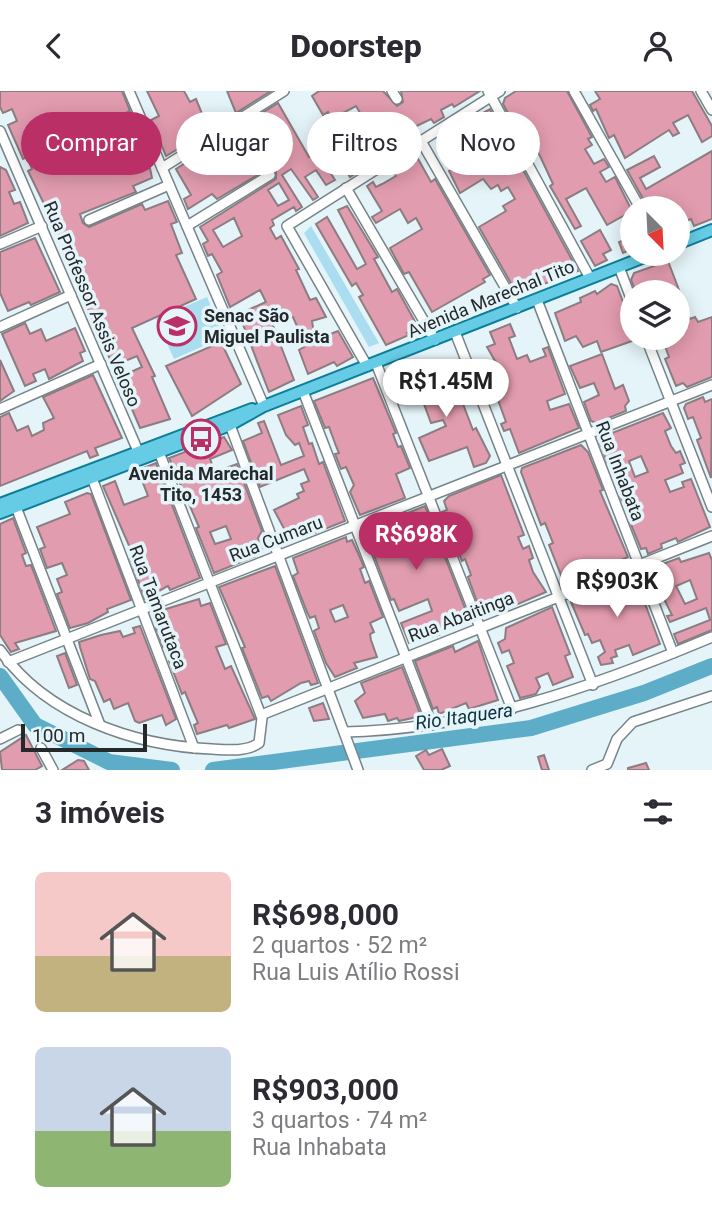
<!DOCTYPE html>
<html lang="pt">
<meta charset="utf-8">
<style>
:root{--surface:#fff;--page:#f2f2f3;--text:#2b2b33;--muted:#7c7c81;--accent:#bb2f67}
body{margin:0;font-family:Roboto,sans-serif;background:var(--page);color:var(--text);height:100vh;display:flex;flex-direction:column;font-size:26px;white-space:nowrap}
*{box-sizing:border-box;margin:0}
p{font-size:23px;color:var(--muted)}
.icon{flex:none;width:38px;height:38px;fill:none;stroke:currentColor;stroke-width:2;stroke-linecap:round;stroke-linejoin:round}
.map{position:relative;height:679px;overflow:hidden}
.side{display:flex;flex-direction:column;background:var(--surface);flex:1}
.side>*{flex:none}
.top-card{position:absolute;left:21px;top:21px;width:670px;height:63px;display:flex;gap:14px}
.needle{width:46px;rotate:156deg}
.buttons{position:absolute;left:620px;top:105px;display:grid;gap:14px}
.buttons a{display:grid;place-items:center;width:70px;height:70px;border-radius:50%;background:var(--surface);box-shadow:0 4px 18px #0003;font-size:35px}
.scale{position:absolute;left:21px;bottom:18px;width:126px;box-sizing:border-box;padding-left:7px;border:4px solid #24292b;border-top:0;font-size:19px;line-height:24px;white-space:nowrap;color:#24292b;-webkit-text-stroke:5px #e5f4f9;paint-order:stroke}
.price{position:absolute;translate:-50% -60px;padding:0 16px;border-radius:24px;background:#fff;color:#222;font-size:23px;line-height:46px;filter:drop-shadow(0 2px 4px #0008)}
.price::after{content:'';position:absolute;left:50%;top:42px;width:21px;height:16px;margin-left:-10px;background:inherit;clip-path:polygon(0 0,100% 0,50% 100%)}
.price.on{background:var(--accent);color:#fff}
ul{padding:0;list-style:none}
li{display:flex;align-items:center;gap:21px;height:175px;padding:0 35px}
li span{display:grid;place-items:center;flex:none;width:196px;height:140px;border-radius:10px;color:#555}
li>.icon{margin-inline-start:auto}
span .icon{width:84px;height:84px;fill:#fffc;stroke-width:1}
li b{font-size:30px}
h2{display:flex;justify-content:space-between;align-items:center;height:84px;padding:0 35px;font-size:30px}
.pill{padding:0 24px;border-radius:32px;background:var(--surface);box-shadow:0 4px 18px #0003;font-size:24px;line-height:63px}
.pill.on{background:var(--accent);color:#fff}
header{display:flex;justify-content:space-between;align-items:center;height:91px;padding:0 35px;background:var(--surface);font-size:32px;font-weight:800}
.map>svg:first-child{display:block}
</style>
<header><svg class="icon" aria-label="back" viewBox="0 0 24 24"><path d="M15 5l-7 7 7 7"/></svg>Doorstep<svg class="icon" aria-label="person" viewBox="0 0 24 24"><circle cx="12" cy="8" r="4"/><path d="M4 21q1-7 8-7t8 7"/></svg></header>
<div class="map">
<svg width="712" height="679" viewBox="0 0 712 679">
<rect width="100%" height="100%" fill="#e5f4f9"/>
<!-- green -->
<g fill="#aaddf0">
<path d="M 311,135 L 379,252 L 369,256 L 304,142 Z"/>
<path d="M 207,206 L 224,246 L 174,268 L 156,228 Z"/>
</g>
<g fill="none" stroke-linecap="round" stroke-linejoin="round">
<!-- river -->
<g stroke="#5dadc8" stroke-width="16">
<path d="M 0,585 L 35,634 L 109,671 L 172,679"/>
<path d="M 213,679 L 531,637 L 644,602 L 712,575"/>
</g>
</g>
<!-- building -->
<g fill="#e29caf" stroke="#8b7d81" stroke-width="2" fill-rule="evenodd">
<path d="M 0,0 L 122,0 L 130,20 L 78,44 L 76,40 L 59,48 L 60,51 L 51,60 L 58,67 L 80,58 L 82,60 L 119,41 L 126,50 L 135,46 L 142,60 L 146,58 L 152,87 L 133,95 L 136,101 L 80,123 L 83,132 L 89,136 L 142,113 L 145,119 L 168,110 L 177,131 L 171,133 L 182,162 L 176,164 L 196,208 L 132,237 L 155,285 L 152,286 L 170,328 L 140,337 L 120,290 L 126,287 L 124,284 L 142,276 L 137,265 L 113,275 L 61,156 L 64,154 L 28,80 L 32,78 L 27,66 L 23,68 L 8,34 L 17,30 L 12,18 L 3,22 L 0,16 Z"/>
<path d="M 147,0 L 184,0 L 190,11 L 196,8 L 207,35 L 204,36 L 206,41 L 166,65 L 151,29 L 159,25 Z"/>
<path d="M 227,0 L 271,0 L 236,22 Z"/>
<path d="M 319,0 L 383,0 L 397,15 L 403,11 L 401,0 L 480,0 L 454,16 L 452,13 L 441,19 L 444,26 L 434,32 L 431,28 L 406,40 L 408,44 L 401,49 L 403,52 L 350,86 L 333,59 L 321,67 L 335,89 L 326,94 L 316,79 L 305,86 L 318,106 L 313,109 L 291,78 L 282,84 L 302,116 L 296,120 L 294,116 L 272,129 L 274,134 L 270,137 L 276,148 L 281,145 L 299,178 L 296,179 L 310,209 L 316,207 L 326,226 L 312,230 L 315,249 L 338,240 L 353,266 L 337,275 L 334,271 L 308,283 L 299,259 L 304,256 L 303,249 L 293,226 L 272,232 L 294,289 L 269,301 L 242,231 L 238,233 L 234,225 L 266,211 L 260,199 L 230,216 L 217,184 L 222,181 L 212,163 L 208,165 L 203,153 L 208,150 L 200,136 L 276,88 L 276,81 L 248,31 L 278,12 L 309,66 L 366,32 L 356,15 L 332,28 L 328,21 L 323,24 L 312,5 ZM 279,92 L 289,109 L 278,115 L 268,99 ZM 234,127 L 242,145 L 223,156 L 213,139 Z"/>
<path d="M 516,0 L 567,0 L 592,46 L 588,48 L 592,54 L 585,58 L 594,73 L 604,68 L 609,76 L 600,81 L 606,91 L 615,86 L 632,120 L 607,134 L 586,97 L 566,108 L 581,135 L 575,138 L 550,95 L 553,93 L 540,65 L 533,53 L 527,56 L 503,13 L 505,7 Z"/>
<path d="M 595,0 L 692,0 L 712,35 L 712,45 L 702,51 L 688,24 L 673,32 L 679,42 L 673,45 L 669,39 L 625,67 L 614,44 L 609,47 L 596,18 L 593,20 L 590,14 L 600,8 Z"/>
<path d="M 490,18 L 578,180 L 520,202 L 516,201 L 479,136 L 506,120 L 503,115 L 515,108 L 508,96 L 501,100 L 498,94 L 491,98 L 483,88 L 460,102 L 449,80 L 467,70 L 452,46 L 482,28 L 479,24 Z"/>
<path d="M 237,38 L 261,82 L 217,108 L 212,103 L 188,118 L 184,108 L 191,104 L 176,78 Z"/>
<path d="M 712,60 L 712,128 L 694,135 L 691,128 L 677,133 L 677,117 L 655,117 L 651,110 L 646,113 L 627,79 L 654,65 L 660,76 L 640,87 L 646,98 Z"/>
<path d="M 417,66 L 431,91 L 435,88 L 490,184 L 483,188 L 485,191 L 432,221 L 409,181 L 404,183 L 390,157 L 422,138 L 416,127 L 408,132 L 400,118 L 376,132 L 372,126 L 382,120 L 367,95 L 373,91 L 376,96 L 382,93 L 396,85 L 392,79 Z"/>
<path d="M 0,76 L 6,79 L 15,99 L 9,101 L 14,113 L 20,111 L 28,132 L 0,145 Z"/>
<path d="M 347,115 L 378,166 L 374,168 L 392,201 L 397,198 L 418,236 L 407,242 L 409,244 L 386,254 L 359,206 L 363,204 L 356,192 L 352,195 L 316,133 L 327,126 L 357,178 L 366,173 L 338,119 Z"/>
<path d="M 600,139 L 611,159 L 603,163 L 607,169 L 595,175 L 581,150 Z"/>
<path d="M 632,146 L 632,158 L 623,162 L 619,151 Z"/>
<path d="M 35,147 L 60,201 L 31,214 L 29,211 L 8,220 L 0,202 L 0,161 Z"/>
<path d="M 668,170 L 690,228 L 695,226 L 698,231 L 712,226 L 712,286 L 687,296 L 683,292 L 676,295 L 665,268 L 669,266 L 662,247 L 677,247 L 677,201 L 636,201 L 631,189 L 634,182 Z"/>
<path d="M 611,193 L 617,195 L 628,224 L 632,250 L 601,261 L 597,250 L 583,256 L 576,245 L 565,250 L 555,222 L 581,211 L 580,207 L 595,200 L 597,203 Z"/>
<path d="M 25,232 L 30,243 L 41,238 L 46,250 L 75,237 L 85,260 L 80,262 L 83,270 L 49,288 L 45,278 L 33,283 L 36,290 L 25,295 L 2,243 Z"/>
<path d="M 510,233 L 515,245 L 509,247 L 517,268 L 527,264 L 530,271 L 546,265 L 543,258 L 548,256 L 565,303 L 547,310 L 550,319 L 569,313 L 579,337 L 519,362 L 510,338 L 504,340 L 501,333 L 506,331 L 498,309 L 491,292 L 486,293 L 481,281 L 498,275 L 487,256 L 495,253 L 490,241 Z"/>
<path d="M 221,251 L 241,293 L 192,325 L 166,275 Z"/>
<path d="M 602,263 L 615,298 L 623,294 L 629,310 L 625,315 L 626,320 L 596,332 L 591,330 L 584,311 L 599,304 L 594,292 L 580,297 L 570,275 Z"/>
<path d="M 0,269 L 14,300 L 0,310 Z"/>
<path d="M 450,279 L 473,339 L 476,337 L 490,365 L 486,372 L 474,376 L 467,356 L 429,370 L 419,347 L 446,335 L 443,329 L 431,332 L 421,305 L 403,312 L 397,297 L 406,293 L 408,296 Z"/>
<path d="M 93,284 L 122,347 L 95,357 L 98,364 L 90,367 L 87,360 L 0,395 L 0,326 L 9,322 L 17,340 L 28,335 L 32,345 L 44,339 L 43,332 L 54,327 L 43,306 Z"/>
<path d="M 373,287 L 396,342 L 393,343 L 398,356 L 401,355 L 410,377 L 396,383 L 405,407 L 360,424 L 350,401 L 354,394 L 346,376 L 341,378 L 335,363 L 339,362 L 336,355 L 329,336 L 325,337 L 314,310 Z"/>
<path d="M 703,306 L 705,311 L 712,308 L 711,387 L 697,349 L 701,347 L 693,326 L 688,328 L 684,317 L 686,313 Z"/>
<path d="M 301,315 L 308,334 L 303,336 L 309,353 L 312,352 L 319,373 L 323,371 L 345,430 L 315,442 L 313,436 L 288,445 L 274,419 L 299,407 L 297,403 L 304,400 L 301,393 L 309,390 L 304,378 L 260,396 L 243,350 L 262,342 L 258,332 L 264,330 L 281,374 L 304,365 L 299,352 L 295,354 L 286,344 L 278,324 Z"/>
<path d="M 663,322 L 671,337 L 665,340 L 671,355 L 676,362 L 680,360 L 685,372 L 680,374 L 683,382 L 665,389 L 670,401 L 684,396 L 682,391 L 691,388 L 710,436 L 678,451 L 676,447 L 661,453 L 662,457 L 648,463 L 646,457 L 641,458 L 630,431 L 640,426 L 635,413 L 629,416 L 627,411 L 623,411 L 620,406 L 624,404 L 616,381 L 611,369 L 607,371 L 600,352 L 613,346 L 612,342 ZM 641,365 L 648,381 L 635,386 L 629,370 Z"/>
<path d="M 224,346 L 232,359 L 210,368 L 215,381 L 237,373 L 262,440 L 258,447 L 262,458 L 254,461 L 256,465 L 214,482 L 196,437 L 199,436 L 169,367 ZM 226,435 L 231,448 L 215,453 L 210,441 Z"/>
<path d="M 581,354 L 588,361 L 603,399 L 600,400 L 628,466 L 571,492 L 569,487 L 563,489 L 549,454 L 553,452 L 545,432 L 541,434 L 521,381 L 522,377 Z"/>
<path d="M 156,372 L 200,487 L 170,499 L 168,495 L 145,508 L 130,467 L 134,466 L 103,395 L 115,390 L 124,414 L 148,405 L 138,379 Z"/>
<path d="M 501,384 L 524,444 L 518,446 L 523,458 L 529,455 L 533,467 L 529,469 L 533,481 L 546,501 L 497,522 L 495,517 L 487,520 L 484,514 L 479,516 L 468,486 L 471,484 L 465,468 L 462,470 L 454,450 L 462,447 L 456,430 L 447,433 L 442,421 L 447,419 L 444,410 L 449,405 Z"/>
<path d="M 87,402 L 91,403 L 131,509 L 107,518 L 108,521 L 88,532 L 70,537 L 57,503 L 62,501 L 57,488 L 67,484 L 62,472 L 47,477 L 40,458 L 45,456 L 37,436 L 70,423 L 65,411 Z"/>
<path d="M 425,415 L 466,520 L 444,530 L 446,535 L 436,539 L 439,544 L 409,552 L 401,532 L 432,520 L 428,508 L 399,520 L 394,508 L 391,509 L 366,443 L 369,442 L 368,438 Z"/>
<path d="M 13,427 L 26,462 L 22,464 L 26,475 L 31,474 L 56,540 L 15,552 L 19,558 L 11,561 L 0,544 L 0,433 Z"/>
<path d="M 346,446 L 347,451 L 352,449 L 358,462 L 364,476 L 360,478 L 365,492 L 369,490 L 383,526 L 370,532 L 374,541 L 370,543 L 371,549 L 377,566 L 354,572 L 357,577 L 335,586 L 326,572 L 314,540 L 319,537 L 315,525 L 310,527 L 307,521 L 293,485 L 298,482 L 293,467 ZM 343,514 L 348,526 L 335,531 L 330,519 Z"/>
<path d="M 709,462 L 712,469 L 712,539 L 678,553 L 674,543 L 710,529 L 706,517 L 670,531 L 667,525 L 672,524 L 649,478 L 679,467 L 681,471 ZM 690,489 L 697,508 L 685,513 L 676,495 Z"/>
<path d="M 275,475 L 318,592 L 311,594 L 309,590 L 301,592 L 271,610 L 268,605 L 262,607 L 242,557 L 245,556 L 219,496 Z"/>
<path d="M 634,483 L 660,553 L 633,564 L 629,554 L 615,559 L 617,565 L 611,567 L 613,572 L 601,574 L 598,566 L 605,561 L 600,549 L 592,552 L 588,543 L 585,544 L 571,511 Z"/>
<path d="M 199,508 L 201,515 L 210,512 L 226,553 L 216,556 L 225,578 L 231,575 L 255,628 L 229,637 L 227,634 L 197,643 L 194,634 L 198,632 L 192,618 L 185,601 L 182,603 L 169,570 L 171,569 L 166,555 L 163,556 L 156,537 L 161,535 L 156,521 Z"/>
<path d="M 552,516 L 570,563 L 565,565 L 573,586 L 553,594 L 548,582 L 536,587 L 540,596 L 536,603 L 520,607 L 507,575 L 514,572 L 509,559 L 502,562 L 498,552 L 505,548 L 506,537 Z"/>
<path d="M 140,535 L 176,628 L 166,634 L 162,624 L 139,632 L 135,630 L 128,612 L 114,618 L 110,608 L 104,611 L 95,590 L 90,588 L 80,556 L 79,551 L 101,544 L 120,540 L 123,546 L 135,542 L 133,537 Z"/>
<path d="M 478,550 L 498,609 L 469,618 L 466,612 L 439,623 L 437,616 L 433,618 L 415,570 L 453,555 L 455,561 Z"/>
<path d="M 65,562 L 77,594 L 69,597 L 57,565 Z"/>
<path d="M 402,576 L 421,625 L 399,630 L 397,627 L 388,630 L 385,623 L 363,627 L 355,610 L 365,602 L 361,592 Z"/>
<path d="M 323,612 L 329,628 L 314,630 L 309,617 Z"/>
<path d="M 26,644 L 42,675 L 35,679 L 2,679 L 0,661 Z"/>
<path d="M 442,658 L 450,675 L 441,679 L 424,679 L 416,665 L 426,659 L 429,664 Z"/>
<path d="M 544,664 L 549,679 L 542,679 L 538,666 Z"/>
<path d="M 78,669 L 84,670 L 89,679 L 62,679 Z"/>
<path d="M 646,672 L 649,679 L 628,679 L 628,677 Z"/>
</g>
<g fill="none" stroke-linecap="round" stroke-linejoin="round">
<defs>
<g id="minor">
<path d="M 129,0 L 264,315"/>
<path d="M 392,0 L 397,8"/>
<path d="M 488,0 L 590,187"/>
<path d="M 574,0 L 640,117"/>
<path d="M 701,0 L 712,19"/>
<path d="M 0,40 L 138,360"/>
<path d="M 421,50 L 517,217"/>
<path d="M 58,60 L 139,24"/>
<path d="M 162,77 L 284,0"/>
<path d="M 346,97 L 435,249"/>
<path d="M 89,129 L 169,94"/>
<path d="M 187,135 L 270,84 L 239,28"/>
<path d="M 0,153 L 42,135"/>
<path d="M 619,176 L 632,210"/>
<path d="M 537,209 L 673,562"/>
<path d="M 0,236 L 71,204"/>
<path d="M 455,241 L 593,594"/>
<path d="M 646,247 L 712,416"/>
<path d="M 376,272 L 512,618"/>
<path d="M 367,275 L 287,135 L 500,0"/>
<path d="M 303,300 L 432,634"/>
<path d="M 0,318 L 101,273"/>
<path d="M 230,334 L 358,679"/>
<path d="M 92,387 L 194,657"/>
<path d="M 16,416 L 100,634"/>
<path d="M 0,559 C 46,625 135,655 212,658 C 227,659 247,661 259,652 L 262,627 L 159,361"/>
<path d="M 8,571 L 712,294"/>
<path d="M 261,624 L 712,445"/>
<path d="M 345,641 C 475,638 593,596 712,546"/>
<path d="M 0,648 L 18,639"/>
<path d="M 41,657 L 53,679"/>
<path d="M 592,679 L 607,673 L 617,648 L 633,631 L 712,605"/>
</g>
<g id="major">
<path d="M 677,153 L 712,139"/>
<path d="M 0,413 L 252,318"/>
<path d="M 0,422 L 230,334 L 264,315 L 652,163"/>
</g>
</defs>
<!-- minor casing -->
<use href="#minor" stroke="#768489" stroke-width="12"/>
<!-- major casing -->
<use href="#major" stroke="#0d7d98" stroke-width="14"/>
<!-- minor -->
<use href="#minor" stroke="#fff" stroke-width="9"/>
<!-- major -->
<use href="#major" stroke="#66cce5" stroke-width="10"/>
</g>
<!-- icons -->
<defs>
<symbol id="school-ring" viewBox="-11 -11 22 22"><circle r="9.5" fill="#e5f4f9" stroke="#bb2f67" stroke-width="1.5"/><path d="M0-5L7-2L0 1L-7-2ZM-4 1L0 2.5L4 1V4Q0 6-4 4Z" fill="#bb2f67"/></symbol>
<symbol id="bus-ring" viewBox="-11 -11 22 22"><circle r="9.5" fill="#e5f4f9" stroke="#bb2f67" stroke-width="1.5"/><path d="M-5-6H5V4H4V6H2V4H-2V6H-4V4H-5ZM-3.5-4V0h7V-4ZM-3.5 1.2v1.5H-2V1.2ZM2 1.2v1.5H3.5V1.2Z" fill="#bb2f67"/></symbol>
</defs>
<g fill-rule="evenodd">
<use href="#school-ring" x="155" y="213" width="44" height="44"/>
<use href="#bus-ring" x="179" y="326" width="44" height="44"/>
</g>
<g text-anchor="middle" stroke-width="7" stroke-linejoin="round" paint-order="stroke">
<!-- street labels -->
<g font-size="18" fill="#24292b" stroke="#e5f4f9">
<text transform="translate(491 208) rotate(-22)" y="6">Avenida Marechal Tito</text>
<text transform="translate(92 213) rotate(67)" y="6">Rua Professor Assis Veloso</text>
<text transform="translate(620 380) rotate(69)" y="6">Rua Inhabata</text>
<text transform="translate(276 448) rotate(-21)" y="6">Rua Cumaru</text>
<text transform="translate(158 516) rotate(69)" y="6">Rua Tamarutaca</text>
<text transform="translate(461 526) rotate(-21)" y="6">Rua Abaitinga</text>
</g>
<!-- poi labels -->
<g font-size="18" font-weight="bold" fill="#24292b" stroke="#e5f4f9" text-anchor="start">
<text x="204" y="231">Senac São<tspan x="204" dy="21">Miguel Paulista</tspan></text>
<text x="201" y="389" text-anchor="middle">Avenida Marechal<tspan x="201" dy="21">Tito, 1453</tspan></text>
</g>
<!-- water labels -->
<g font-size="19" font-style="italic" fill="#0c323e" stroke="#e5f4f9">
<text transform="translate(464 625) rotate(-8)" y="7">Rio Itaquera</text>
</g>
</g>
</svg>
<div class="buttons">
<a><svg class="needle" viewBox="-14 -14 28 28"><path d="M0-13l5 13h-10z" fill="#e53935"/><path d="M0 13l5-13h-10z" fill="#7c7c81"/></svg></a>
<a><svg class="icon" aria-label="layers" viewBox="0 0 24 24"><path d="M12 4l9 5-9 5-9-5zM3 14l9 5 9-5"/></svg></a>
</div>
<div class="scale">100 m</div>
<b class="price" style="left:446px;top:328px">R$1.45M</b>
<b class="price on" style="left:416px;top:481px">R$698K</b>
<b class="price" style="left:617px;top:528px">R$903K</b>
<div class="top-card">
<a class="pill on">Comprar</a>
<a class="pill">Alugar</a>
<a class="pill">Filtros</a>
<a class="pill">Novo</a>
</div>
</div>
<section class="side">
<h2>3 imóveis<svg class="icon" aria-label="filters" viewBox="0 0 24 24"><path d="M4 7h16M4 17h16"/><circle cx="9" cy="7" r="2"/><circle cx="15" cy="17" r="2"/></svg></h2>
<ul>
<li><span style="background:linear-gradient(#f6c9c9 60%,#c2b280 0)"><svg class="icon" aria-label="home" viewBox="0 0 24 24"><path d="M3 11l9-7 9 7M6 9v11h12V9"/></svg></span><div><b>R$698,000</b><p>2 quartos · 52 m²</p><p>Rua Luis Atílio Rossi</p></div></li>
<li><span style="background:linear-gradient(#c9d6e8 60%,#8fb573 0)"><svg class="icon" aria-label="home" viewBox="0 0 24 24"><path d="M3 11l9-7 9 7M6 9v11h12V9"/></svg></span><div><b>R$903,000</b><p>3 quartos · 74 m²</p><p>Rua Inhabata</p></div></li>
</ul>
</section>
